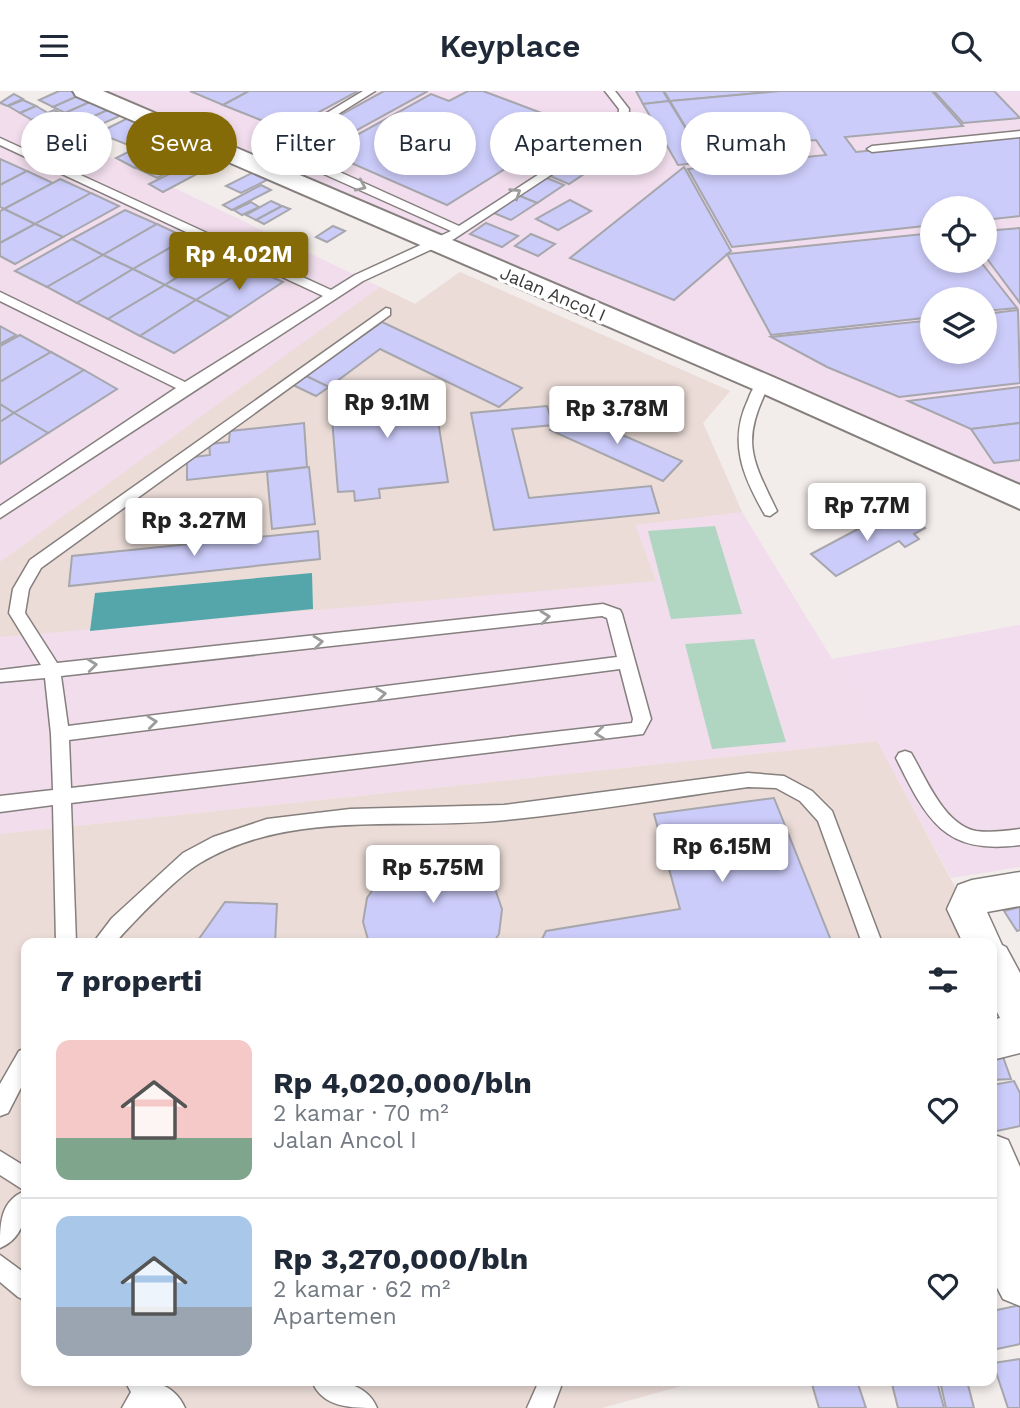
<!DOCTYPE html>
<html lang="id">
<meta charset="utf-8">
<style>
:root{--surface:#fff;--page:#f6f6f7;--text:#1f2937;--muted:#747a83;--line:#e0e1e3;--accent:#856b07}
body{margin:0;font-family:"Work Sans",sans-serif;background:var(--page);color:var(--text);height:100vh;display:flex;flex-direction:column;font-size:26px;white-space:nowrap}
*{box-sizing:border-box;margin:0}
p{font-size:23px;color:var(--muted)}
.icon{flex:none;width:38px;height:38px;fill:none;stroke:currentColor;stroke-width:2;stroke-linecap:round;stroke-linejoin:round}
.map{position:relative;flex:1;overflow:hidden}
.side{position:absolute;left:21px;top:847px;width:976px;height:448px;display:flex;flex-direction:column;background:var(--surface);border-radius:14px;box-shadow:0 4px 10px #0003}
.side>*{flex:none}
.banner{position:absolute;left:21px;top:21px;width:978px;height:63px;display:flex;gap:14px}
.buttons{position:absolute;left:920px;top:105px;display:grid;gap:14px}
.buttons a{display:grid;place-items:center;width:77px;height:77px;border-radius:50%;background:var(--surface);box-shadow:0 4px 10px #0003;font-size:35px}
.price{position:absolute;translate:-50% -60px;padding:0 16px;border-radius:7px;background:#fff;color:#222;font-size:23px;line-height:46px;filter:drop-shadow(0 2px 4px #0008)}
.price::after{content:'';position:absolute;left:50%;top:42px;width:21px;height:16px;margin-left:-10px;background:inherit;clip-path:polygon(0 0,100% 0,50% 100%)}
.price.current{background:var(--accent);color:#fff}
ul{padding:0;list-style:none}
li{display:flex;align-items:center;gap:21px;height:175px;padding:0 35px}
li+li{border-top:2px solid var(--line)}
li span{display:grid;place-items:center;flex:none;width:196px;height:140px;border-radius:14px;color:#555}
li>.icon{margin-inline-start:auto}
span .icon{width:84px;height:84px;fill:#fffc;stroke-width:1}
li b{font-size:30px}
h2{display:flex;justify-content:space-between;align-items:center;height:84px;padding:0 35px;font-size:30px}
.chip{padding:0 24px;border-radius:32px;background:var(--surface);box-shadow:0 4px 10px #0003;font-size:24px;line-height:63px}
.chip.current{background:var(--accent);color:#fff}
header{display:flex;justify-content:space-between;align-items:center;height:91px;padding:0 35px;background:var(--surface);font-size:32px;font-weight:600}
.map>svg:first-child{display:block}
</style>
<header><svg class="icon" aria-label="menu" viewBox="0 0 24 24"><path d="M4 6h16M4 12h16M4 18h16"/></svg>Keyplace<svg class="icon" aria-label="search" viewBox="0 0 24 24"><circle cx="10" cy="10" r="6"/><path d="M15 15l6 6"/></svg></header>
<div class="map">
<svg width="1020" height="1317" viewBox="0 0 1020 1317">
<rect width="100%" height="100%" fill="#f2ecea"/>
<!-- commercial -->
<path fill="#f1ddec" d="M 0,13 L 415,213 L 460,181 L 730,300 L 703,332 L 742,421 L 832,568 L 877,650 L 0,743 Z"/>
<!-- industrial -->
<g fill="#f1dded" fill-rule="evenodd">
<path d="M 107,0 L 1020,0 L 1020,417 L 480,166 ZM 933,117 L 985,117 L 985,170 L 933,170 ZM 933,208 L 985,208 L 985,261 L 933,261 Z"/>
<path d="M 1020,534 L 1020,776 L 951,787 L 832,568 Z"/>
</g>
<!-- built -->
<g fill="#ebdcd7">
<path d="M 460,181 L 730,300 L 703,332 L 742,421 L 635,434 L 656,490 L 0,546 L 0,471 L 380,196 L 415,213 Z"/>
<path d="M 877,650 L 985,852 L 26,852 L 26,1290 L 700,1290 L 602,1317 L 0,1317 L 0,743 Z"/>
</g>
<!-- green -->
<g fill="#b0d6c1">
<path d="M 715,435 L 742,523 L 671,528 L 648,440 Z"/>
<path d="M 754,548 L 786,651 L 712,658 L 685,553 Z"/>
</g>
<!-- water -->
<path fill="#54a6ab" d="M 312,482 L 313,518 L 90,540 L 95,502 Z"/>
<!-- building -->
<g fill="#ccccfa" stroke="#a6a6ac" stroke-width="2">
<path d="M 59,0 L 71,0 L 80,4 L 53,16 L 39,9 Z"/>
<path d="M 190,0 L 249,0 L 223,14 Z"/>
<path d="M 249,0 L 358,0 L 286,39 L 223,14 Z"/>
<path d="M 384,0 L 428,0 L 330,54 L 304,44 Z"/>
<path d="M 468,0 L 483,0 L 576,35 L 563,43 L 582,50 L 533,81 L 513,73 L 447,114 L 326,61 L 431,3 L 449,10 Z"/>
<path d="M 636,0 L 663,0 L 669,10 L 643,13 Z"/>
<path d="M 664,0 L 780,0 L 670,10 Z"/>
<path d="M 780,0 L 932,0 L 963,35 L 845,46 L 856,61 L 1020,45 L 1020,125 L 985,129 L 985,117 L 933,117 L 933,134 L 732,156 L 688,78 L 826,64 L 816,49 L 700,60 L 670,10 Z"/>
<path d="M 934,0 L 994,0 L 1020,27 L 963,32 Z"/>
<path d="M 14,3 L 23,8 L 7,15 L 0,12 Z"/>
<path d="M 80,4 L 92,10 L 65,22 L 53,16 Z"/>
<path d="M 23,9 L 36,15 L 20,22 L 8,15 Z"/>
<path d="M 92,10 L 110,18 L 83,30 L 65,22 Z"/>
<path d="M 669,10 L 700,61 L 710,60 L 716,70 L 678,74 L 643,13 Z"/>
<path d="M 36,15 L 48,22 L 32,29 L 20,22 Z"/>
<path d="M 110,18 L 122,24 L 95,36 L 83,30 Z"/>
<path d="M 54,19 L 75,30 L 54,40 L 32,29 Z"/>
<path d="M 128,27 L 157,39 L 128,54 L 98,42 Z"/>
<path d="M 75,30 L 81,33 L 60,43 L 54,40 Z"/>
<path d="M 625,38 L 636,42 L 655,63 L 644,71 L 596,54 Z"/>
<path d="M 152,49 L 171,58 L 135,77 L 116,67 Z"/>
<path d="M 766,54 L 775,67 L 748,70 L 740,57 Z"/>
<path d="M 595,56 L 615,64 L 587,81 L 568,74 Z"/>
<path d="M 174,58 L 194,68 L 157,87 L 136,77 Z"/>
<path d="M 726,58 L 732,68 L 716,70 L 710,60 Z"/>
<path d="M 0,68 L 27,80 L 0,94 Z"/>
<path d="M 568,74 L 587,81 L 569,93 L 550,85 Z"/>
<path d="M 684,76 L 731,160 L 674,209 L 570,167 Z"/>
<path d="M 181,77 L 195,84 L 163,101 L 149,93 Z"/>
<path d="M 258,79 L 273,86 L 241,102 L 226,95 Z"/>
<path d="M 27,80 L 53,92 L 4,118 L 0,116 L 0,94 Z"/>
<path d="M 542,85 L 564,94 L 537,112 L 515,103 Z"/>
<path d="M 60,88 L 91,102 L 35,133 L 4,118 Z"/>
<path d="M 261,94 L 271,99 L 232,119 L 223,114 Z"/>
<path d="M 91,102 L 119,115 L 63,146 L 35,133 Z"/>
<path d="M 515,103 L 537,112 L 511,129 L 489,120 Z"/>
<path d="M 570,109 L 591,120 L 558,139 L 536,128 Z"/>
<path d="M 271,110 L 282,115 L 256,129 L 246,124 Z"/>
<path d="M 251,111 L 259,116 L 242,124 L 234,119 Z"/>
<path d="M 282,115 L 290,118 L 264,133 L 256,129 Z"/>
<path d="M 4,118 L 35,133 L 0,152 L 0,120 Z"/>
<path d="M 125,119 L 157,133 L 103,164 L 72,148 Z"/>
<path d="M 486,132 L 518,145 L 502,156 L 470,143 Z"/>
<path d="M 35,133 L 63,146 L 15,173 L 0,165 L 0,152 Z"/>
<path d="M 157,133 L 187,147 L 133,178 L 103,164 Z"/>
<path d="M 333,135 L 345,140 L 327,151 L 316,146 Z"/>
<path d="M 1020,137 L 1020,212 L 985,165 L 985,140 Z"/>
<path d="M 933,142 L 933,170 L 980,170 L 1017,217 L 985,220 L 985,208 L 933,208 L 933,226 L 771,244 L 727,163 Z"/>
<path d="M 531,143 L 555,153 L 538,165 L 515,155 Z"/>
<path d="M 187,147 L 218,161 L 165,194 L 133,178 Z"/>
<path d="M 72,148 L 103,164 L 47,196 L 15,180 Z"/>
<path d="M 218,161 L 249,176 L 196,209 L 165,194 Z"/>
<path d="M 103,164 L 133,178 L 77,212 L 47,196 Z"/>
<path d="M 249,176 L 283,191 L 230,226 L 196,209 Z"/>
<path d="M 133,178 L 165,194 L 108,228 L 77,212 Z"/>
<path d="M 165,194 L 196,209 L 140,245 L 108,228 Z"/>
<path d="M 196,209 L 230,226 L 174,262 L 140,245 Z"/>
<path d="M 1018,219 L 1020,292 L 899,306 L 827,276 L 771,246 L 933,229 L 933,261 L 985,261 L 985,223 Z"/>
<path d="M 382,231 L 522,297 L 499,316 L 380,258 L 329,296 L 306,285 Z"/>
<path d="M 0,235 L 16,244 L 0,253 Z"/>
<path d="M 20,244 L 51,261 L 0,291 L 0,255 Z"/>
<path d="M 51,261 L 84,279 L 14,322 L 0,313 L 0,291 Z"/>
<path d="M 84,279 L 117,298 L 48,342 L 14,322 Z"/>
<path d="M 306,285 L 329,296 L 316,305 L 293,294 Z"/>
<path d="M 432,294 L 448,391 L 379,398 L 380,407 L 355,410 L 354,400 L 338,401 L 330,303 Z"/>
<path d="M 1020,296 L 1020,332 L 971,338 L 908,310 Z"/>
<path d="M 0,313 L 14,322 L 0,331 Z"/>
<path d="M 547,315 L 553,334 L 512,338 L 529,407 L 651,395 L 659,422 L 494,439 L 471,322 Z"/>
<path d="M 570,321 L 682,370 L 663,390 L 550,339 Z"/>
<path d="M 14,322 L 48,342 L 0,373 L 0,331 Z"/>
<path d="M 304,332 L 307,376 L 187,389 L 187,367 L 210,364 L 209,353 L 229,351 L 230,340 Z"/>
<path d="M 1020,332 L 1020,369 L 994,372 L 971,338 Z"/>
<path d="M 309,376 L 315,433 L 272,438 L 267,381 Z"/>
<path d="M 888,422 L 900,432 L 911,426 L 925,437 L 914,443 L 919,448 L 905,456 L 899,450 L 836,485 L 811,463 Z"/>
<path d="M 318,440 L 320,468 L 69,495 L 72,465 Z"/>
<path d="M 774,707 L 832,852 L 540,852 L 546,840 L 680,818 L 654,723 Z"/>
<path d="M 428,765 L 454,767 L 477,778 L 494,795 L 502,818 L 499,843 L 493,852 L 369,852 L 363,831 L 367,807 L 382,786 L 403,772 Z"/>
<path d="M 225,811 L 277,813 L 275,852 L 196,852 Z"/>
<path d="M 1020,816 L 1020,839 L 1017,840 L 1004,820 Z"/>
<path d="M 1002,963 L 1011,988 L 992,989 L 992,964 Z"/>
<path d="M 1014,990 L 1020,1002 L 1020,1035 L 992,1041 L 992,994 Z"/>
<path d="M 1020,1214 L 1020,1253 L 992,1259 L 992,1220 Z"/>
<path d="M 1020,1268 L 1020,1317 L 1008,1317 L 993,1272 Z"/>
<path d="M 811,1290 L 857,1290 L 866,1317 L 819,1317 Z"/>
<path d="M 940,1290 L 967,1290 L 974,1317 L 946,1317 Z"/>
<path d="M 937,1291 L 944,1317 L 898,1317 L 892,1293 Z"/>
</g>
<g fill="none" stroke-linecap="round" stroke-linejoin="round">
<defs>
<g id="service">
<path d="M 363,0 L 375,0 L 295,50 L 289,58 L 459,135 L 618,32 L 619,18 L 605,0 L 615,0 L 629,18 L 628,33 L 454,148 L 363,190 L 0,427 L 0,415 L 176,297 L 0,210 L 0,201 L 185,291 L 323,205 L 0,54 L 0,47 L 331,199 L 355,184 L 451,140 L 286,66 L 279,59 L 280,53 L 287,46 Z"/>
<path d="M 1020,40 L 1020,46 L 872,61 L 867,58 L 872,55 Z"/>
<path d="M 386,217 L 390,218 L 390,224 L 41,477 L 29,498 L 25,522 L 57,572 L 603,513 L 620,519 L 622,523 L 651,628 L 643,643 L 71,712 L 76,852 L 56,852 L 53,714 L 0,721 L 0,705 L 53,699 L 51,643 L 45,587 L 0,591 L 0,579 L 41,574 L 9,522 L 13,498 L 30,469 ZM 602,525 L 607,527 L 617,566 L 68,635 L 61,585 ZM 620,578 L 633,628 L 632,632 L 71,697 L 69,649 Z"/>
<path d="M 763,288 L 770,292 C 741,350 750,365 777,420 L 770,425 L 765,424 C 743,386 728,351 748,309 C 751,301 755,291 763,288 Z"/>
<path d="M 905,660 L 911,662 C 926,687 944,734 976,740 C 991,742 1006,740 1020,738 L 1020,754 C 944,764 927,729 896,667 L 899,662 Z"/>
<path d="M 748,682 L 784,685 L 812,700 L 832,720 L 882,852 L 862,852 L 818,730 L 800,710 L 776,697 L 748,696 C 668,707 587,721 506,729 C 404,740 292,717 200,772 C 178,785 132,832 115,852 L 93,852 L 112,827 L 183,762 L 213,746 L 267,728 L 350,718 L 504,714 Z"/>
<path d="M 26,957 L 26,987 L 8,1022 L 0,1025 L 0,993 L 19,960 Z"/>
<path d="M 0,1060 L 26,1076 C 26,1105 33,1143 0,1157 C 0,1133 0,1110 25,1100 L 0,1084 Z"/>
<path d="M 0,1164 L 26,1183 L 26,1210 L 18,1206 L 0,1191 Z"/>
<path d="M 125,1290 C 150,1290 173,1290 185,1317 L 122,1317 L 131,1301 Z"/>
<path d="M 312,1290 C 336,1290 366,1290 377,1317 C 352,1317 322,1317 312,1290 Z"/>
<path d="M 539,1290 L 563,1290 L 553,1317 L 527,1317 Z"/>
</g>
<g id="minor">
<path d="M 1020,781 L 1020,815 L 987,821 L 1002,854 L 1006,856 L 1020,882 L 1020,962 L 992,969 L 992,929 L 1000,927 L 992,911 L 992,852 L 963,852 L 947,818 L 958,794 L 972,789 Z"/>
<path d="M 992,1043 L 1008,1049 L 1020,1076 L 1020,1215 L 1003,1208 L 992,1187 L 992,1126 L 995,1123 L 992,1116 Z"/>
</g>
<path id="tertiary" d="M 73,0 L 103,0 L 773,286 L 1020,394 L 1020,418 L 753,298 L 76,5 Z"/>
</defs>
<!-- service casing -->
<use href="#service" stroke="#857f7d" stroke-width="3"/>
<!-- minor casing -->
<use href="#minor" stroke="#857f7d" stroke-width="3"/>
<!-- tertiary casing -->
<use href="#tertiary" stroke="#857f7d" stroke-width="4"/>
<!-- service -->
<use href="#service" fill="#fff" fill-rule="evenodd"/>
<!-- minor -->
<use href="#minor" fill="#fff" fill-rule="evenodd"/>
<!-- tertiary -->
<use href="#tertiary" fill="#fff" fill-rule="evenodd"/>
</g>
<!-- one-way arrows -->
<defs><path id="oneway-chevron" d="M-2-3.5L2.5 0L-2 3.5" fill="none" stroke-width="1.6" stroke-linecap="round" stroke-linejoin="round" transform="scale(1.75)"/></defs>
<g stroke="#9c9c9b">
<use href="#oneway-chevron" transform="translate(361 95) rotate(24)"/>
<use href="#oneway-chevron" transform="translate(516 102) rotate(-33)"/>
<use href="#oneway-chevron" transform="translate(545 526) rotate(-6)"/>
<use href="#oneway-chevron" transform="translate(318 551) rotate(-6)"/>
<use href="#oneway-chevron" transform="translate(92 574) rotate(-6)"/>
<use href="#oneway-chevron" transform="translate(381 603) rotate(-7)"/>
<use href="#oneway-chevron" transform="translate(152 631) rotate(-7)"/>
<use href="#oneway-chevron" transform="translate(600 642) rotate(174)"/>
</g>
<g text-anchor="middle" stroke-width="7" stroke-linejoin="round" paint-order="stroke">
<!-- far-street labels -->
<g font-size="18" fill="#3a3837" stroke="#fff">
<text transform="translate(553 203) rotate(23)" y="6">Jalan Ancol I</text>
</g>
</g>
</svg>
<div class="buttons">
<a><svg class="icon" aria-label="locate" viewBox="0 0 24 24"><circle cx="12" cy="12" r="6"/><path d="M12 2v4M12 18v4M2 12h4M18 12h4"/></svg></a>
<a><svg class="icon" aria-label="layers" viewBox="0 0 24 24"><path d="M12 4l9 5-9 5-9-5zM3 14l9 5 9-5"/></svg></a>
</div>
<b class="price current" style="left:239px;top:201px">Rp 4.02M</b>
<b class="price" style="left:387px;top:349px">Rp 9.1M</b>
<b class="price" style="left:617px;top:355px">Rp 3.78M</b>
<b class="price" style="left:867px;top:452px">Rp 7.7M</b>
<b class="price" style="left:194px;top:467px">Rp 3.27M</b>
<b class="price" style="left:722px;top:793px">Rp 6.15M</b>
<b class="price" style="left:433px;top:814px">Rp 5.75M</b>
<div class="banner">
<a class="chip">Beli</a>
<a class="chip current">Sewa</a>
<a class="chip">Filter</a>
<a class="chip">Baru</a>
<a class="chip">Apartemen</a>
<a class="chip">Rumah</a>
</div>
<section class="side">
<h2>7 properti<svg class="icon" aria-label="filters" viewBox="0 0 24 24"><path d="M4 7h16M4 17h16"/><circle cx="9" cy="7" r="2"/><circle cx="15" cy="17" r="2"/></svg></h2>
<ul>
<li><span style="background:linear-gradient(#f6c9c9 70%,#7fa58c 0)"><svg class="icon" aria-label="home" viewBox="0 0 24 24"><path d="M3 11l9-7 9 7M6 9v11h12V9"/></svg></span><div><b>Rp 4,020,000/bln</b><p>2 kamar · 70 m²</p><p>Jalan Ancol I</p></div><svg class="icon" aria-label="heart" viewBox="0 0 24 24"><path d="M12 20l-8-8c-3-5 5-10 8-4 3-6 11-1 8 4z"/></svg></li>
<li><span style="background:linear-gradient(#a9c7e8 65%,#9aa5b1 0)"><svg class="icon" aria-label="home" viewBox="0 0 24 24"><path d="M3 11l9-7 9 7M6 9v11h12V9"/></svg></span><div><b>Rp 3,270,000/bln</b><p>2 kamar · 62 m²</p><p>Apartemen</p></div><svg class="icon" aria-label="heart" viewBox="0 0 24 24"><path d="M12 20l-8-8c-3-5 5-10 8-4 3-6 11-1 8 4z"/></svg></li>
</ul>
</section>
</div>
